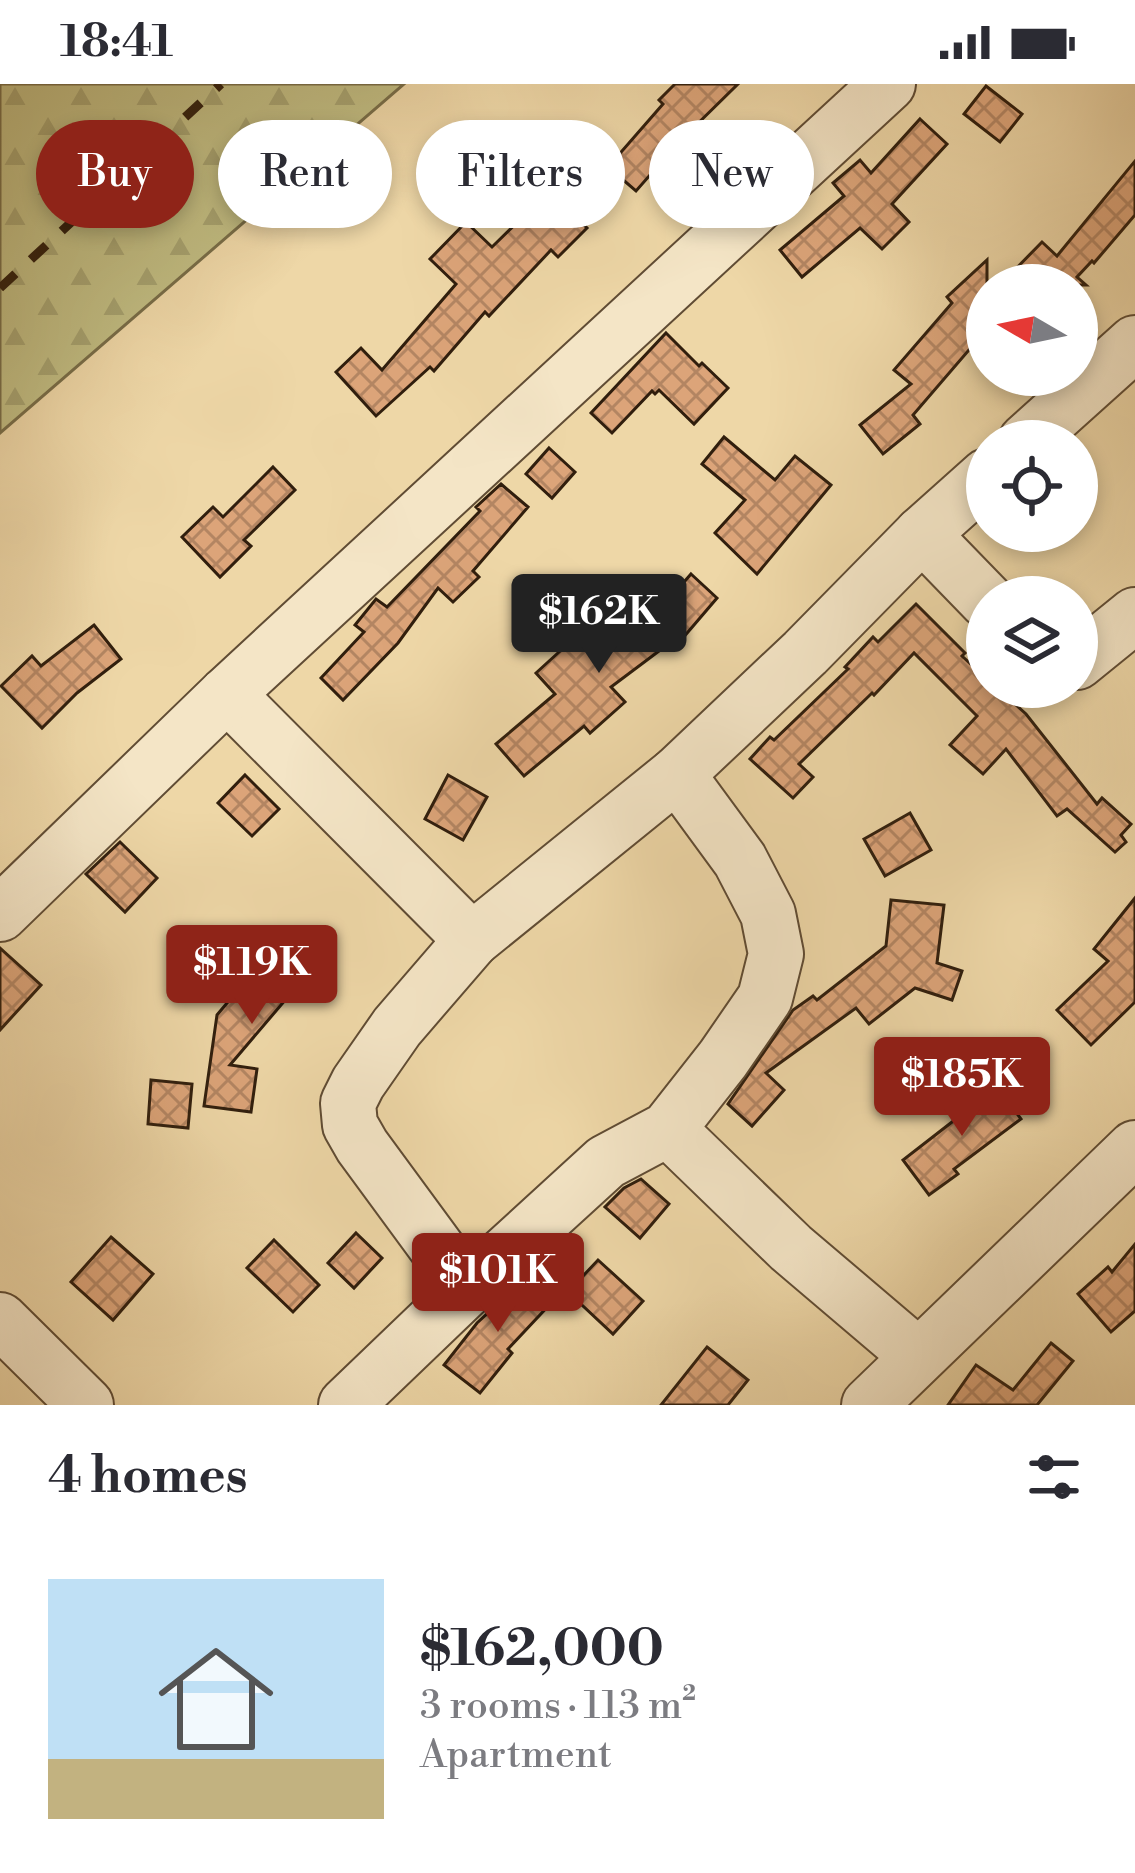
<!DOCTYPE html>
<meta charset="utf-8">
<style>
:root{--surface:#fff;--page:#f2f2f3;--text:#2b2b33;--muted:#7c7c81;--accent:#8f2418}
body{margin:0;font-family:"Libre Bodoni",serif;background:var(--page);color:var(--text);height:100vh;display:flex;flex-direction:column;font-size:45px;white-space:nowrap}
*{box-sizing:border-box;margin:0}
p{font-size:39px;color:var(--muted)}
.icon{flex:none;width:66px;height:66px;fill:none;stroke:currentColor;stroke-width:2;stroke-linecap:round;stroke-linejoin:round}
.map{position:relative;height:1321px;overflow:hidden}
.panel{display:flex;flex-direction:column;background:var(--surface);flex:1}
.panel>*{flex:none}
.banner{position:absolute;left:36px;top:36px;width:1065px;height:108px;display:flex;gap:24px}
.needle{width:78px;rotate:279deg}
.fabs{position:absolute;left:966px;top:180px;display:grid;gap:24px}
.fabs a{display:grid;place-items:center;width:132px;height:132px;border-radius:50%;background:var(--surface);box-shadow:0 6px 18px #0003;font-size:60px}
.price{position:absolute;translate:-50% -102px;padding:0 27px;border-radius:12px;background:var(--accent);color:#fff;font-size:39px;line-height:78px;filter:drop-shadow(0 3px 6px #0008)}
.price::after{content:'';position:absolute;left:50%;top:72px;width:36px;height:27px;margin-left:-18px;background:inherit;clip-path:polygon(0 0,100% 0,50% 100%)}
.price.active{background:#222;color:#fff}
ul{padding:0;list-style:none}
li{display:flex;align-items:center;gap:36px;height:300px;padding:0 48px}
li span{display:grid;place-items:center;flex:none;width:336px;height:240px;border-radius:0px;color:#555}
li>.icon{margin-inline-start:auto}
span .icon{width:144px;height:144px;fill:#fffc;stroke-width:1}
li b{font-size:51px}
h2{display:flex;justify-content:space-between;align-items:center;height:144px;padding:0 48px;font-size:51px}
.chip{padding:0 42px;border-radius:54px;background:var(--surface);box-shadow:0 6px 18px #0003;font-size:42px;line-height:108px}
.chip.active{background:var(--accent);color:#fff}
.status{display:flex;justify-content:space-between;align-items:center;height:84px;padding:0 60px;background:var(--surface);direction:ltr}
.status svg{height:33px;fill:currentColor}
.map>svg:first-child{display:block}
</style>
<div class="status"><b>18:41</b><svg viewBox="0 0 49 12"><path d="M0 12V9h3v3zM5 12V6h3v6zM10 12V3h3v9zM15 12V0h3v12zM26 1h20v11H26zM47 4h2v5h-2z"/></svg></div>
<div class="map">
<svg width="1135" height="1321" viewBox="0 0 1135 1321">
<defs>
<pattern id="forest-firs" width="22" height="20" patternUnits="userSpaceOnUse" patternTransform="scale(3)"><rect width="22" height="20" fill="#c0bc82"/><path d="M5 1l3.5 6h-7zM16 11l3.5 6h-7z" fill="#a5a16f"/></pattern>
<pattern id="building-cross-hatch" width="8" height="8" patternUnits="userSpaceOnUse" patternTransform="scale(3)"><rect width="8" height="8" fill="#dca479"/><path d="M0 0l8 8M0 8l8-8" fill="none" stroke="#b38562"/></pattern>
</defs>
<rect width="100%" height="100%" fill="#eed7a7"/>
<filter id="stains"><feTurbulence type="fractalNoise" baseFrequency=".00167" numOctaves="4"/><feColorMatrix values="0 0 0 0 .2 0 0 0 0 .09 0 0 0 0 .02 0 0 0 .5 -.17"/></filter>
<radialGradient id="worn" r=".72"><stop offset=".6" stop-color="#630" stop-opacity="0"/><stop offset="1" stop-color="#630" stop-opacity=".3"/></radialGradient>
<!-- forest -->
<path fill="url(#forest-firs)" stroke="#786d48" stroke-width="3" d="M 0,0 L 404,0 L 0,349 Z"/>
<!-- building -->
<g fill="url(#building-cross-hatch)" stroke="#301e0d" stroke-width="3">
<path d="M 675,0 L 738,0 L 679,58 L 636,107 L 608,83 L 663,20 L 659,16 Z"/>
<path d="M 986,2 L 1022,30 L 1000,58 L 964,30 Z"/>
<path d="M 920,35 L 947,60 L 892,120 L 909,138 L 882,165 L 860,144 L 802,193 L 780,166 L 844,112 L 833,99 L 860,76 L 871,89 Z"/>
<path d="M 1135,77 L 1135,131 L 1094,179 L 1092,177 L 1077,193 L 1086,201 L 1000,201 L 1042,158 L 1057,172 Z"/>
<path d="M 550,106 L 587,144 L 558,173 L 551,166 L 489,232 L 485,228 L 434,287 L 430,283 L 376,332 L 336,288 L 361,264 L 382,286 L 456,200 L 430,175 L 466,138 L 492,163 Z"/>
<path d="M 987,176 L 987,245 L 913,331 L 920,340 L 883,370 L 860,341 L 911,300 L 894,286 L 952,219 L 947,213 Z"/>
<path d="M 666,249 L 699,282 L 702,279 L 728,304 L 694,340 L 659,306 L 655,310 L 652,307 L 612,349 L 591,329 Z"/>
<path d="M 724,353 L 775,396 L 795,372 L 831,401 L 757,490 L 715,449 L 745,416 L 702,380 Z"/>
<path d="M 549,364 L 575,388 L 552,414 L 526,390 Z"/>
<path d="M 273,383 L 295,406 L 244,456 L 251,462 L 220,493 L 182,453 L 213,423 L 223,433 Z"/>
<path d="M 501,400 L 528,423 L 473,487 L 479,493 L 453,518 L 438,504 L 398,559 L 343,616 L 321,594 L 364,548 L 355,541 L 376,515 L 387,523 L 480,427 L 476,423 Z"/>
<path d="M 691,490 L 717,514 L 682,555 L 679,552 L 611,603 L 625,618 L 590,649 L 584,642 L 524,692 L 496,660 L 555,610 L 536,589 L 570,558 L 578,566 L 627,530 L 641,548 Z"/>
<path d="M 916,520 L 965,569 L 962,572 L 987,595 L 987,603 L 996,603 L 1026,630 L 1097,720 L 1102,714 L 1131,740 L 1121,751 L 1126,758 L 1115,768 L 1067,725 L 1057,732 L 1006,665 L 983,690 L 950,661 L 977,632 L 914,569 L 874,611 L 872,609 L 799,680 L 813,693 L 793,714 L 750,675 L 770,653 L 774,656 L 848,585 L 845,583 L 873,553 L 878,558 Z"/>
<path d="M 94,541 L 121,575 L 77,609 L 42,644 L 1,602 L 32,572 L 41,582 Z"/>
<path d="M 245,691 L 279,725 L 252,752 L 218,719 Z"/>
<path d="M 448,691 L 487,713 L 463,756 L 425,735 Z"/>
<path d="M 910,729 L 931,766 L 885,792 L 864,755 Z"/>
<path d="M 120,758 L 157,794 L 125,828 L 86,790 Z"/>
<path d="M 1135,814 L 1135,918 L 1091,961 L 1057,926 L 1108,877 L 1094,865 Z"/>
<path d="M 891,816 L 944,821 L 937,879 L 962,887 L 952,916 L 915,904 L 869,940 L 856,924 L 766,989 L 784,1006 L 752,1042 L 728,1020 L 793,926 L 813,912 L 817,916 L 886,862 Z"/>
<path d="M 294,856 L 323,882 L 302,905 L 298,901 L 230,981 L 257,985 L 251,1028 L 204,1022 L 217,931 L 237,907 L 243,912 Z"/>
<path d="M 0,864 L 41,901 L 0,946 Z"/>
<path d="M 151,996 L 192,1000 L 188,1044 L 148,1040 Z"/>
<path d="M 995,1000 L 1021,1035 L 954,1085 L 958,1090 L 929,1111 L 903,1076 L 961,1031 L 958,1028 Z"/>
<path d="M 641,1095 L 669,1120 L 640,1154 L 605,1123 L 624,1104 Z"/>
<path d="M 356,1149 L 382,1174 L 354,1204 L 328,1179 Z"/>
<path d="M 111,1153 L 153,1190 L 113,1236 L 71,1198 Z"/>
<path d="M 274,1156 L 319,1201 L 293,1228 L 247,1184 Z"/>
<path d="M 1135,1160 L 1135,1227 L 1111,1248 L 1078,1210 L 1108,1183 L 1112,1188 Z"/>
<path d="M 598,1176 L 643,1217 L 613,1250 L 568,1208 Z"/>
<path d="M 528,1192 L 553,1217 L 508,1265 L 512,1269 L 480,1309 L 444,1281 L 477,1239 Z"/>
<path d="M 1051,1259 L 1073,1277 L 1037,1321 L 948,1321 L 976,1281 L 1013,1306 Z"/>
<path d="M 707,1263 L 748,1296 L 728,1321 L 661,1321 Z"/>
</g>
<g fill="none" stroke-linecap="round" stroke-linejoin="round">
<defs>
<g id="minor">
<path d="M 1026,357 L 1135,259"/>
<path d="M 922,450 L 987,392"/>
<path d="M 1077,578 L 1135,531"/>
<path d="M 227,610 L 472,856 L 397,943 L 358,999 L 348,1019 L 350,1041 L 362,1062 L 467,1205"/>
<path d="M 0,830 L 227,610 L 888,0"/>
<path d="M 472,856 L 677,690 L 805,569 L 922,450 L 987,517"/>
<path d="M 668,1045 L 791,1164 L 918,1272"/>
<path d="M 0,1236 L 86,1321"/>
<path d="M 346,1321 L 467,1205 L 606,1078 L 668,1045 L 723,975 L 765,914 L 776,870 L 768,830 L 740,776 L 677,690"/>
<path d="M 869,1321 L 1135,1064"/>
</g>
</defs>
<!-- minor casing -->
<use href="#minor" stroke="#604c34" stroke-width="58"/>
<!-- minor -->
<use href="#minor" stroke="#f4e5c6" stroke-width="54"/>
<!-- rail -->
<path stroke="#301e0d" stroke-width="9" stroke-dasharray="21 21" stroke-linecap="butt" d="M 0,204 L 221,0"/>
</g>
<rect width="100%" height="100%" filter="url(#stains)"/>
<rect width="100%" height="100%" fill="url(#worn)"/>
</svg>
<div class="fabs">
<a><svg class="needle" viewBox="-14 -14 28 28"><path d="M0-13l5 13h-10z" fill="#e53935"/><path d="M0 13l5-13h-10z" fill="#7c7c81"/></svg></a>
<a><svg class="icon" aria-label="locate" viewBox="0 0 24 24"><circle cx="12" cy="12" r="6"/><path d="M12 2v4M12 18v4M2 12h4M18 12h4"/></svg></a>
<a><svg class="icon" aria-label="layers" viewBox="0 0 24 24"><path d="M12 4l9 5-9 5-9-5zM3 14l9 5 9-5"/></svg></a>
</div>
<b class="price active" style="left:599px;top:592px">$162K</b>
<b class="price" style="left:252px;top:943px">$119K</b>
<b class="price" style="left:962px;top:1055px">$185K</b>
<b class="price" style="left:498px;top:1251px">$101K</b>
<div class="banner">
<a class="chip active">Buy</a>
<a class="chip">Rent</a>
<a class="chip">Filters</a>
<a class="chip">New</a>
</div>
</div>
<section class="panel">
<h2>4 homes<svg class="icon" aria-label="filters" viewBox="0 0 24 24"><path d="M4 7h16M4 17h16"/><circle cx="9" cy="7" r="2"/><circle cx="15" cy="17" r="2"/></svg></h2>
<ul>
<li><span style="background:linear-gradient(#bfe0f5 75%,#c2b280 0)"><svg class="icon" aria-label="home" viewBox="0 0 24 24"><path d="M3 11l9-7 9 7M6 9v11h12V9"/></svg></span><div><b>$162,000</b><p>3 rooms · 113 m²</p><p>Apartment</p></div></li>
</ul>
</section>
